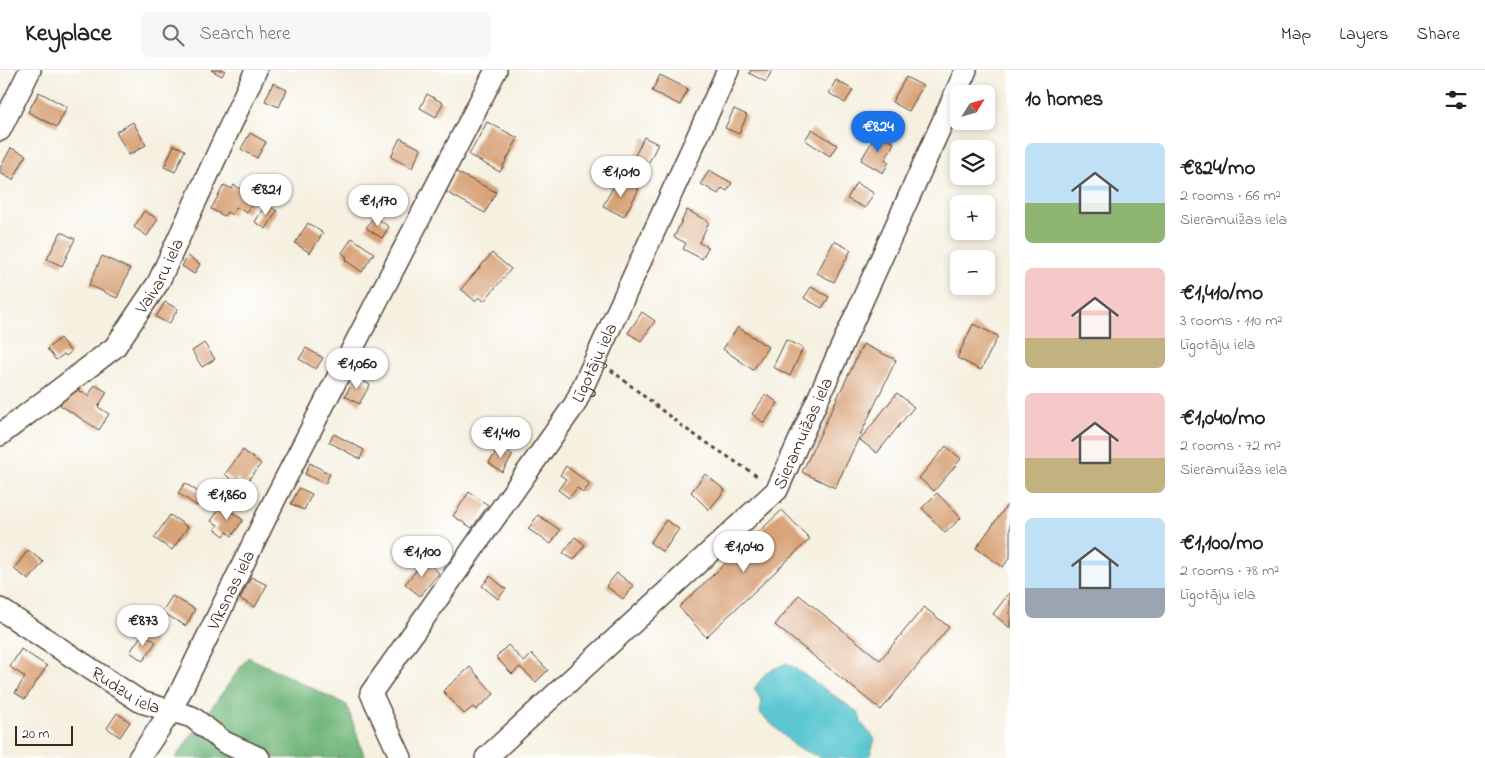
<!DOCTYPE html>
<meta charset="utf-8">
<style>
:root{--surface:#fff;--page:#f6f6f6;--text:#222;--muted:#767676;--line:#e0e0e0;--accent:#1a73e8}
body{margin:0;font-family:"Indie Flower",sans-serif;background:var(--page);color:var(--text);height:100vh;display:flex;flex-direction:column;font-size:19px;white-space:nowrap}
*{box-sizing:border-box;margin:0}
p{font-size:16px;color:var(--muted)}
.icon{flex:none;width:28px;height:28px;fill:none;stroke:currentColor;stroke-width:2;stroke-linecap:round;stroke-linejoin:round}
.map{position:relative;flex:1;overflow:hidden}
.side{display:flex;flex-direction:column;background:var(--surface);width:475px}
.side>*{flex:none}
.needle{width:32px;rotate:53deg}
.tools{position:absolute;left:950px;top:15px;display:grid;gap:10px}
.tools a{display:grid;place-items:center;width:45px;height:45px;border-radius:8px;background:var(--surface);box-shadow:0 2px 8px #0003;font-size:25px}
.scale{position:absolute;left:15px;bottom:12px;width:58px;box-sizing:border-box;padding-left:5px;border:2px solid #3b2a1e;border-top:0;font-size:14px;line-height:18px;white-space:nowrap;color:#3b2a1e;-webkit-text-stroke:4px #fff;paint-order:stroke}
.price{position:absolute;translate:-50% -42px;padding:0 11px;border-radius:18px;background:#fff;color:#222;font-size:16px;line-height:32px;filter:drop-shadow(0 1px 2px #0008)}
.price::after{content:'';position:absolute;left:50%;top:30px;width:15px;height:11px;margin-left:-8px;background:inherit;clip-path:polygon(0 0,100% 0,50% 100%)}
.price.selected{background:var(--accent);color:#fff}
ul{padding:0;list-style:none}
li{display:flex;align-items:center;gap:15px;height:125px;padding:0 15px}
li span{display:grid;place-items:center;flex:none;width:140px;height:100px;border-radius:8px;color:#555}
li>.icon{margin-inline-start:auto}
span .icon{width:60px;height:60px;fill:#fffc;stroke-width:1}
li b{font-size:21px}
h2{display:flex;justify-content:space-between;align-items:center;height:60px;padding:0 15px;font-size:21px}
header{display:flex;align-items:center;gap:30px;box-sizing:border-box;height:70px;padding:0 25px;background:var(--surface);border-bottom:1px solid var(--line)}
header strong{font-size:24px}
nav{display:flex;gap:28px;margin-inline-start:auto;font-size:18px}
.search{width:350px;height:45px;background:var(--page);display:flex;align-items:center;gap:12px;box-sizing:border-box;padding:0 18px;border-radius:8px;color:var(--muted);font-size:19px}
main{display:flex;flex:1;min-height:0}
.map>svg:first-child{display:block}
</style>
<header>
<strong>Keyplace</strong>
<div class="search"><svg class="icon" aria-label="search" viewBox="0 0 24 24"><circle cx="10" cy="10" r="6"/><path d="M15 15l6 6"/></svg>Search here</div>
<nav><a>Map</a><a>Layers</a><a>Share</a></nav>
</header>
<main>
<div class="map">
<svg width="1010" height="688" viewBox="0 0 1010 688">
<rect width="100%" height="100%" fill="#fff"/>
<filter id="ink" filterUnits="userSpaceOnUse"><feTurbulence type="fractalNoise" baseFrequency=".02" numOctaves="2"/><feDisplacementMap in="SourceGraphic" scale="10" xChannelSelector="R" yChannelSelector="G"/><feConvolveMatrix kernelMatrix="1 2 1 2 8 2 1 2 1" color-interpolation-filters="sRGB"/></filter>
<filter id="wash" filterUnits="userSpaceOnUse"><feTurbulence type="fractalNoise" baseFrequency=".0096" numOctaves="4" result="noise"/><feDisplacementMap in="SourceGraphic" scale="20" xChannelSelector="R" yChannelSelector="G"/><feGaussianBlur stdDeviation="1.12" result="paint"/><feColorMatrix in="noise" values="0 0 0 0 0 0 0 0 0 0 0 0 0 0 0 0 0 1.4 0 .05"/><feComposite in="paint" operator="in"/></filter>
<g filter="url(#wash)">
<rect width="100%" height="100%" fill="#f5f0e0"/>
<!-- forest -->
<path fill="#72b77c" stroke="#56704d" d="M 248,587 L 347,635 L 365,688 L 175,688 Z"/>
<!-- water -->
<path fill="#5bc7d1" stroke="#4b7878" d="M 787,593 L 859,643 L 861,653 L 875,669 L 869,688 L 822,688 L 796,677 L 760,643 L 762,630 L 754,619 L 767,602 Z"/>
<g id="blocks">
<!-- building -->
<g fill="#d8a378">
<path d="M 211,0 L 225,0 L 222,6 Z"/>
<path d="M 751,0 L 772,0 L 766,12 L 749,3 Z"/>
<path d="M 660,5 L 688,19 L 680,35 L 652,21 Z"/>
<path d="M 906,7 L 923,16 L 909,41 L 892,32 Z"/>
<path d="M 836,10 L 853,20 L 845,33 L 829,23 Z"/>
<path d="M 273,13 L 287,20 L 279,37 L 265,31 Z"/>
<path d="M 39,22 L 67,37 L 57,57 L 28,42 Z"/>
<path d="M 427,24 L 443,33 L 436,47 L 420,38 Z"/>
<path d="M 734,39 L 747,45 L 739,64 L 725,58 Z"/>
<path d="M 133,52 L 146,75 L 129,85 L 116,62 Z"/>
<path d="M 487,52 L 518,68 L 500,102 L 469,85 Z"/>
<path d="M 812,59 L 837,75 L 830,86 L 805,70 Z"/>
<path d="M 250,63 L 266,72 L 257,88 L 241,79 Z"/>
<path d="M 877,63 L 894,73 L 885,90 L 889,92 L 883,103 L 861,90 Z"/>
<path d="M 644,67 L 658,74 L 649,92 L 635,86 Z"/>
<path d="M 400,68 L 421,79 L 412,98 L 391,87 Z"/>
<path d="M 174,75 L 185,80 L 175,102 L 164,97 Z"/>
<path d="M 11,78 L 26,85 L 13,110 L 0,103 L 0,98 Z"/>
<path d="M 709,100 L 732,113 L 727,121 L 722,118 L 718,124 L 701,114 Z"/>
<path d="M 456,102 L 496,122 L 485,143 L 446,122 Z"/>
<path d="M 618,108 L 639,119 L 624,147 L 603,136 Z"/>
<path d="M 856,113 L 874,123 L 865,138 L 847,129 Z"/>
<path d="M 224,115 L 232,119 L 234,115 L 255,128 L 247,143 L 236,137 L 232,145 L 227,142 L 224,146 L 211,139 Z"/>
<path d="M 266,134 L 277,141 L 266,159 L 255,152 Z"/>
<path d="M 687,140 L 709,152 L 699,173 L 708,177 L 702,189 L 683,179 L 686,173 L 674,167 Z"/>
<path d="M 144,141 L 158,149 L 147,166 L 134,157 Z"/>
<path d="M 374,146 L 389,157 L 382,168 L 366,158 Z"/>
<path d="M 308,153 L 323,163 L 310,183 L 295,173 Z"/>
<path d="M 61,162 L 75,169 L 62,196 L 47,189 Z"/>
<path d="M 352,168 L 374,183 L 362,202 L 345,190 L 347,187 L 342,183 Z"/>
<path d="M 834,171 L 851,180 L 834,212 L 817,203 Z"/>
<path d="M 492,183 L 511,199 L 484,231 L 479,227 L 475,231 L 461,219 Z"/>
<path d="M 102,186 L 130,199 L 117,228 L 89,215 Z"/>
<path d="M 188,186 L 200,194 L 194,204 L 182,196 Z"/>
<path d="M 811,217 L 829,227 L 822,238 L 804,228 Z"/>
<path d="M 165,232 L 178,239 L 169,254 L 156,247 Z"/>
<path d="M 642,242 L 655,251 L 641,271 L 628,263 Z"/>
<path d="M 973,254 L 998,266 L 981,300 L 957,288 Z"/>
<path d="M 738,257 L 768,277 L 753,300 L 723,279 Z"/>
<path d="M 60,268 L 71,282 L 66,286 L 64,284 L 56,290 L 47,279 Z"/>
<path d="M 786,270 L 803,278 L 790,306 L 773,297 Z"/>
<path d="M 204,273 L 215,289 L 202,297 L 192,281 Z"/>
<path d="M 863,274 L 896,290 L 835,418 L 802,402 Z"/>
<path d="M 306,278 L 323,288 L 316,299 L 299,289 Z"/>
<path d="M 356,307 L 370,315 L 359,334 L 345,326 Z"/>
<path d="M 95,315 L 107,322 L 98,337 L 109,344 L 99,360 L 60,335 L 72,316 L 88,326 Z"/>
<path d="M 897,323 L 914,337 L 877,383 L 860,370 Z"/>
<path d="M 766,324 L 778,333 L 764,353 L 752,344 Z"/>
<path d="M 334,364 L 364,380 L 360,389 L 329,372 Z"/>
<path d="M 500,376 L 513,385 L 502,402 L 489,393 Z"/>
<path d="M 946,376 L 961,389 L 934,421 L 919,408 Z"/>
<path d="M 243,380 L 261,394 L 245,414 L 237,408 L 234,412 L 225,404 Z"/>
<path d="M 310,393 L 330,404 L 325,414 L 305,404 Z"/>
<path d="M 566,396 L 590,414 L 583,423 L 577,418 L 569,428 L 558,420 L 566,409 L 560,405 Z"/>
<path d="M 705,404 L 725,420 L 709,440 L 691,422 Z"/>
<path d="M 185,413 L 204,426 L 197,436 L 178,423 Z"/>
<path d="M 299,418 L 312,424 L 304,440 L 291,434 Z"/>
<path d="M 469,422 L 488,435 L 472,458 L 453,446 Z"/>
<path d="M 937,423 L 961,448 L 945,463 L 922,438 Z"/>
<path d="M 1010,431 L 1010,487 L 1003,497 L 976,478 Z"/>
<path d="M 222,435 L 243,450 L 232,466 L 227,462 L 224,466 L 215,459 L 218,455 L 211,451 Z"/>
<path d="M 782,440 L 810,469 L 706,567 L 679,537 Z"/>
<path d="M 170,445 L 188,457 L 172,480 L 154,468 Z"/>
<path d="M 538,445 L 560,460 L 551,474 L 528,459 Z"/>
<path d="M 666,450 L 679,459 L 663,482 L 650,473 Z"/>
<path d="M 575,467 L 585,475 L 574,490 L 563,483 Z"/>
<path d="M 28,480 L 43,492 L 29,510 L 14,499 Z"/>
<path d="M 425,490 L 439,503 L 420,526 L 405,514 Z"/>
<path d="M 617,503 L 634,516 L 623,529 L 606,516 Z"/>
<path d="M 490,506 L 506,519 L 498,529 L 482,516 Z"/>
<path d="M 251,507 L 267,515 L 255,537 L 240,529 Z"/>
<path d="M 1010,522 L 1010,558 L 993,544 Z"/>
<path d="M 799,525 L 880,590 L 924,537 L 949,557 L 881,640 L 775,555 Z"/>
<path d="M 172,526 L 195,539 L 186,556 L 162,542 Z"/>
<path d="M 143,563 L 156,572 L 143,591 L 130,582 Z"/>
<path d="M 508,575 L 524,592 L 532,584 L 548,600 L 536,612 L 520,597 L 512,604 L 496,587 Z"/>
<path d="M 21,579 L 47,596 L 25,629 L 15,623 L 25,607 L 10,597 Z"/>
<path d="M 470,597 L 494,624 L 476,640 L 473,637 L 464,644 L 443,621 Z"/>
<path d="M 117,643 L 130,652 L 120,667 L 107,658 Z"/>
</g>
</g>
</g>
<g filter="url(#ink)">
<use href="#blocks" fill-opacity="0" stroke="#57483b" stroke-width="1"/>
<g fill="none" stroke-linecap="round" stroke-linejoin="round">
<defs>
<g id="street">
<path d="M 0,60 L 30,0"/>
<path id="s1" d="M 0,365 L 115,277 L 158,213 L 256,0"/>
<path id="s2" d="M 0,539 L 141,632 L 192,647 L 224,672 L 259,688"/>
<path id="s3" d="M 139,688 L 171,641 L 274,431 L 496,0"/>
<path id="s4" d="M 401,688 L 371,623 L 575,334 L 728,0"/>
<path id="s5" d="M 486,688 L 777,420 L 966,0"/>
</g>
</defs>
<!-- street casing -->
<use href="#street" stroke="#57483b" stroke-width="24"/>
<!-- path -->
<path stroke="#57483b" stroke-width="3" stroke-dasharray="4 4" stroke-linecap="butt" d="M 611,300 L 683,357 L 760,408"/>
<!-- street -->
<use href="#street" stroke="#fff" stroke-width="21"/>
</g>
</g>
<g text-anchor="middle" stroke-width="4" stroke-linejoin="round" paint-order="stroke">
<!-- street labels -->
<g font-size="18" fill="#3b2a1e" stroke="#fff">
<text dy="6" stroke="none"><textPath href="#s1" startOffset="229">Vaivaru iela</textPath></text>
<text dy="6" stroke="none"><textPath href="#s4" startOffset="471">Līgotāju iela</textPath></text>
<text dy="6" stroke="none"><textPath href="#s5" startOffset="458">Sieramuižas iela</textPath></text>
<text dy="6" stroke="none"><textPath href="#s3" startOffset="192">Vīksnas iela</textPath></text>
<text dy="6" stroke="none"><textPath href="#s2" startOffset="150">Rudzu iela</textPath></text>
</g>
</g>
</svg>
<div class="tools">
<a><svg class="needle" viewBox="-14 -14 28 28"><path d="M0-13l5 13h-10z" fill="#e53935"/><path d="M0 13l5-13h-10z" fill="#767676"/></svg></a>
<a><svg class="icon" aria-label="layers" viewBox="0 0 24 24"><path d="M12 4l9 5-9 5-9-5zM3 14l9 5 9-5"/></svg></a>
<a>+</a>
<a>−</a>
</div>
<div class="scale">20 m</div>
<b class="price selected" style="left:878px;top:83px">€824</b>
<b class="price" style="left:621px;top:128px">€1,010</b>
<b class="price" style="left:266px;top:146px">€821</b>
<b class="price" style="left:378px;top:157px">€1,170</b>
<b class="price" style="left:357px;top:320px">€1,060</b>
<b class="price" style="left:501px;top:389px">€1,410</b>
<b class="price" style="left:227px;top:451px">€1,860</b>
<b class="price" style="left:744px;top:503px">€1,040</b>
<b class="price" style="left:422px;top:508px">€1,100</b>
<b class="price" style="left:143px;top:577px">€873</b>
</div>
<section class="side">
<h2>10 homes<svg class="icon" aria-label="filters" viewBox="0 0 24 24"><path d="M4 7h16M4 17h16"/><circle cx="9" cy="7" r="2"/><circle cx="15" cy="17" r="2"/></svg></h2>
<ul>
<li><span style="background:linear-gradient(#bfe0f5 60%,#8fb573 0)"><svg class="icon" aria-label="home" viewBox="0 0 24 24"><path d="M3 11l9-7 9 7M6 9v11h12V9"/></svg></span><div><b>€824/mo</b><p>2 rooms · 66 m²</p><p>Sieramuižas iela</p></div></li>
<li><span style="background:linear-gradient(#f6c9c9 70%,#c2b280 0)"><svg class="icon" aria-label="home" viewBox="0 0 24 24"><path d="M3 11l9-7 9 7M6 9v11h12V9"/></svg></span><div><b>€1,410/mo</b><p>3 rooms · 110 m²</p><p>Līgotāju iela</p></div></li>
<li><span style="background:linear-gradient(#f6c9c9 65%,#c2b280 0)"><svg class="icon" aria-label="home" viewBox="0 0 24 24"><path d="M3 11l9-7 9 7M6 9v11h12V9"/></svg></span><div><b>€1,040/mo</b><p>2 rooms · 72 m²</p><p>Sieramuižas iela</p></div></li>
<li><span style="background:linear-gradient(#bfe0f5 70%,#9aa5b1 0)"><svg class="icon" aria-label="home" viewBox="0 0 24 24"><path d="M3 11l9-7 9 7M6 9v11h12V9"/></svg></span><div><b>€1,100/mo</b><p>2 rooms · 78 m²</p><p>Līgotāju iela</p></div></li>
</ul>
</section>
</main>
